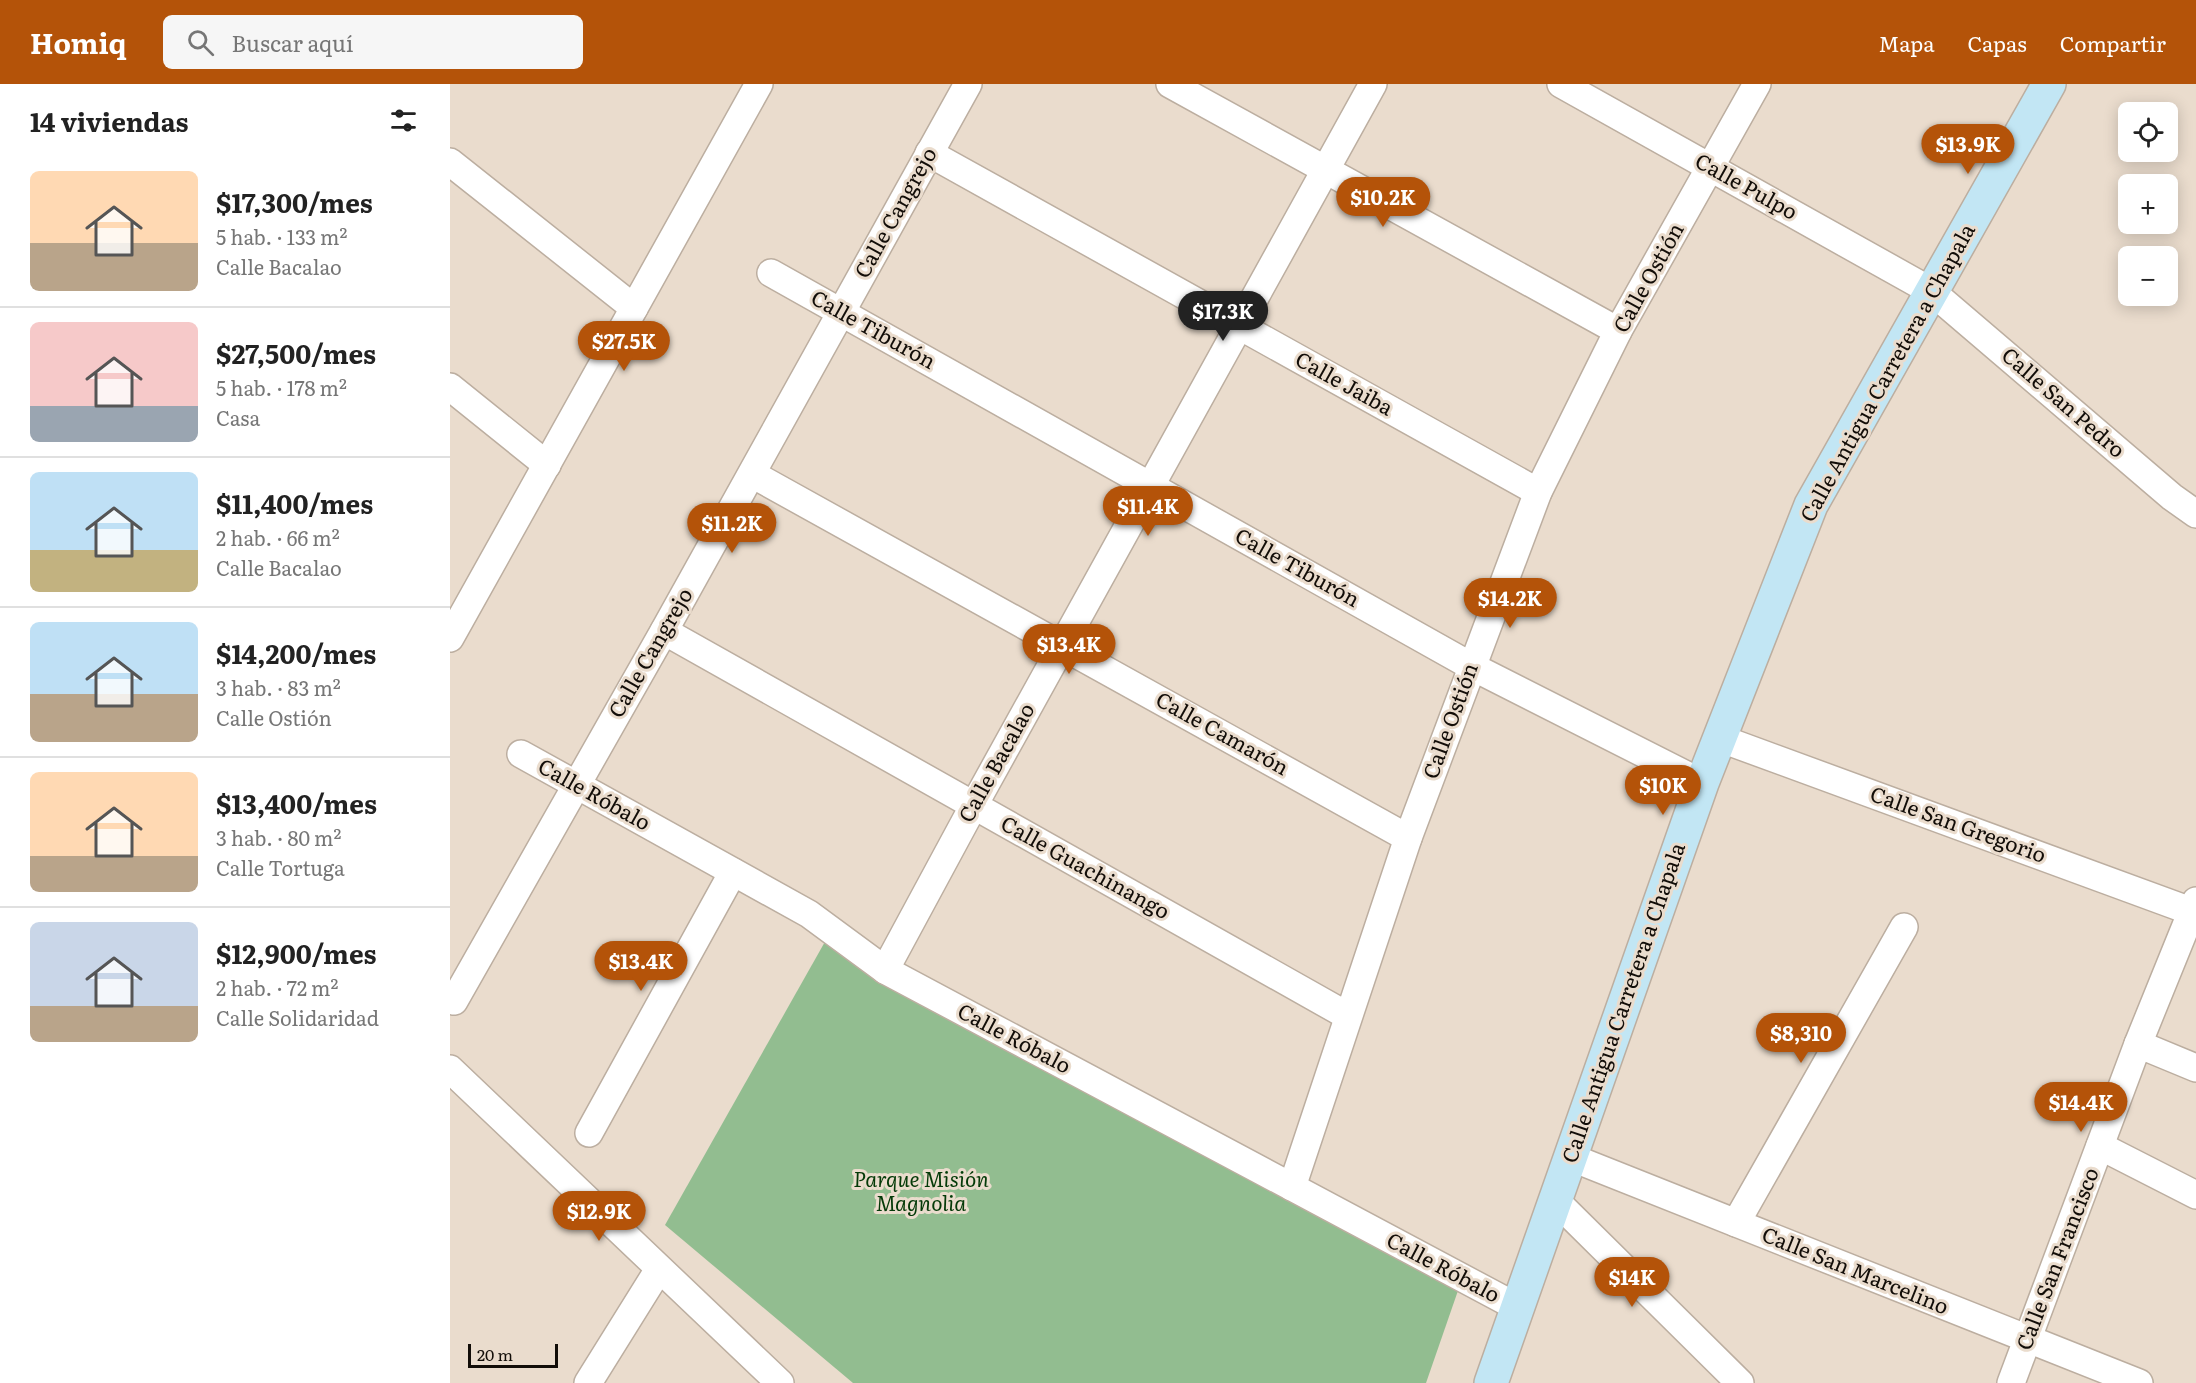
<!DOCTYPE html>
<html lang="es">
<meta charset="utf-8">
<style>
:root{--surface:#fff;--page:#f6f6f6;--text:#222;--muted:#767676;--line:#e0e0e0;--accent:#b45309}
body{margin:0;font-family:Literata,serif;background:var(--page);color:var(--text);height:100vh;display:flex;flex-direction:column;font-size:22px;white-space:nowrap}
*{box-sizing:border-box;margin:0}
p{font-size:20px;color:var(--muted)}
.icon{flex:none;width:33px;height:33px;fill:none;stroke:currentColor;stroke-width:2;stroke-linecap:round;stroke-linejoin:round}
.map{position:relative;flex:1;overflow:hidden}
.drawer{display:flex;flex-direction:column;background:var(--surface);width:450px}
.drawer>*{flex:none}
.tools{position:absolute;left:1668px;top:18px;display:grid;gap:12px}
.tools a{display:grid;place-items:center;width:60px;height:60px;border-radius:9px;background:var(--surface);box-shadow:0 3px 15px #0003;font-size:30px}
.scale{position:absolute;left:18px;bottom:15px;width:90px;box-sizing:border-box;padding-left:6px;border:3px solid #120d08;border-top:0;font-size:16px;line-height:21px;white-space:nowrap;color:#120d08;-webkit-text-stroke:4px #eadccd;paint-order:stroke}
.price{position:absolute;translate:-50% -51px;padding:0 14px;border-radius:21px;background:var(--accent);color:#fff;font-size:20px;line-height:39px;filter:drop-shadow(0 2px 3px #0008)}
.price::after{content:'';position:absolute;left:50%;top:36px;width:18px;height:14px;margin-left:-9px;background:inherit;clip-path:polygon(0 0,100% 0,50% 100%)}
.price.on{background:#222;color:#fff}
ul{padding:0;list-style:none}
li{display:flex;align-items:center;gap:18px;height:150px;padding:0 30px}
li+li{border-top:2px solid var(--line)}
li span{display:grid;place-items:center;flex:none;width:168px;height:120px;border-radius:9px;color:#555}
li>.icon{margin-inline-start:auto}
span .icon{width:72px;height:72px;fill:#fffc;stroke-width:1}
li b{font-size:26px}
h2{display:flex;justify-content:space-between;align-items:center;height:72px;padding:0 30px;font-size:26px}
header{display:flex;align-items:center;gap:36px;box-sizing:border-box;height:84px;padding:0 30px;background:var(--accent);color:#fff}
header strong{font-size:28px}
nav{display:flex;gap:33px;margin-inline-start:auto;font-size:21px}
.search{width:420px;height:54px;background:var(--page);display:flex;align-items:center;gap:15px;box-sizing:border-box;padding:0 21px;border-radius:9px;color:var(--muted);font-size:22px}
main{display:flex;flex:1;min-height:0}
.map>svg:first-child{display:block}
</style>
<header>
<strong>Homiq</strong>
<div class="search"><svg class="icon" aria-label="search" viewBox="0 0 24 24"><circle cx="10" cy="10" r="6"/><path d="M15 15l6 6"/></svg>Buscar aquí</div>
<nav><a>Mapa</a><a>Capas</a><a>Compartir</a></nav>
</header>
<main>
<section class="drawer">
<h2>14 viviendas<svg class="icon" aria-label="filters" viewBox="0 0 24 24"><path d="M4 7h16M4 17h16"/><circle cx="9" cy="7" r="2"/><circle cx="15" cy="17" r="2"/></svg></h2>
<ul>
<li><span style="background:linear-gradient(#ffd9b3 60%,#b9a48a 0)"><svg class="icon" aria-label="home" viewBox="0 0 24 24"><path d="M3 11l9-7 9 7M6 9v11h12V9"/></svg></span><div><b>$17,300/mes</b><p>5 hab. · 133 m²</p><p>Calle Bacalao</p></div></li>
<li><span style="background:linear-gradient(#f6c9c9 70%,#9aa5b1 0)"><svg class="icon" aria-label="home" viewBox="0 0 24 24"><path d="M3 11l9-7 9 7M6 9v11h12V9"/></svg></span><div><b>$27,500/mes</b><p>5 hab. · 178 m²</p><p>Casa</p></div></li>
<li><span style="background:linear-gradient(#bfe0f5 65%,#c2b280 0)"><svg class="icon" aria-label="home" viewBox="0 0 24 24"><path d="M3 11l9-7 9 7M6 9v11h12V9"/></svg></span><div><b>$11,400/mes</b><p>2 hab. · 66 m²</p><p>Calle Bacalao</p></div></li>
<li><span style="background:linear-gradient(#bfe0f5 60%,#b9a48a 0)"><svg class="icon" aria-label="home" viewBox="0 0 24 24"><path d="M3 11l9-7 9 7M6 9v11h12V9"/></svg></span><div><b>$14,200/mes</b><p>3 hab. · 83 m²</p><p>Calle Ostión</p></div></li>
<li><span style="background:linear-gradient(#ffd9b3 70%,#b9a48a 0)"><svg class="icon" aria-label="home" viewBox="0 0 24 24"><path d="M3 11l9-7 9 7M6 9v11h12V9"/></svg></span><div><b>$13,400/mes</b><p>3 hab. · 80 m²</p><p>Calle Tortuga</p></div></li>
<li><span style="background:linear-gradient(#c9d6e8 70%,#b9a48a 0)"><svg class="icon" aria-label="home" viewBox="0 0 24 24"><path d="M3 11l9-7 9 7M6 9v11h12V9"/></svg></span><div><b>$12,900/mes</b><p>2 hab. · 72 m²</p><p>Calle Solidaridad</p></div></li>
</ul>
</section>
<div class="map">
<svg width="1746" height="1299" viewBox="0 0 1746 1299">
<rect width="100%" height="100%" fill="#eadccd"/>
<!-- green -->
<path fill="#92bd90" d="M 385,840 L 1011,1198 L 976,1299 L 403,1299 L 215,1141 Z"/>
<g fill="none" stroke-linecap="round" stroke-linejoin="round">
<defs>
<g id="minor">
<path d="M 720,0 L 1168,247"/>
<path d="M 1111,0 L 1481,207 L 1722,413 L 1746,430"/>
<path d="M 479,69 L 1088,408"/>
<path d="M 0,78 L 184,224"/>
<path d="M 321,189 L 1021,582 L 1252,699"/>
<path d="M 0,303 L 97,381"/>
<path d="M 302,390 L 958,754"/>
<path d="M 214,547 L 898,932"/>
<path d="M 0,554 L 309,0"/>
<path d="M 1269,654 L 1746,829"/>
<path d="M 71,670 L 359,830 L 435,886 L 1067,1223"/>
<path d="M 435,886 L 524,721 L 923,0"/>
<path d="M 4,917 L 214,547 L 518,0"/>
<path d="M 1688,960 L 1746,984"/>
<path d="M 0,985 L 330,1299"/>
<path d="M 139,1049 L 283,788"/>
<path d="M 1650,1062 L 1746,1111"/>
<path d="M 1120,1073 L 1689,1299"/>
<path d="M 842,1103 L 958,754 L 1088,408 L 1168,247 L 1307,0"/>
<path d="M 1105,1116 L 1290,1299"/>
<path d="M 1286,1139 L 1454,843"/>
<path d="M 138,1299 L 209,1185"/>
<path d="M 1561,1299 L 1688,960 L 1746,817"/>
</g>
<path id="secondary" d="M 1041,1299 L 1252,699 L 1361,421 L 1599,0"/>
</defs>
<!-- minor casing -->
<use href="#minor" stroke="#bcaea0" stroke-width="30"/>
<!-- secondary casing -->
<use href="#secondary" stroke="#bcaea0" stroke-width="36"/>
<!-- minor -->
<use href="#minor" stroke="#fff" stroke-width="27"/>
<!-- secondary -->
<use href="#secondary" stroke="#c2e6f4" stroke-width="33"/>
</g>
<g text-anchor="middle" stroke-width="6" stroke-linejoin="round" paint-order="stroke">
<!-- street labels -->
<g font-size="21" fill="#120d08" stroke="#eadccd">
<text transform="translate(1296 103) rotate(29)" y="7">Calle Pulpo</text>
<text transform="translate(446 129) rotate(-61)" y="7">Calle Cangrejo</text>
<text transform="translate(1199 194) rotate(-61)" y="7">Calle Ostión</text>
<text transform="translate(423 246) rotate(29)" y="7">Calle Tiburón</text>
<text transform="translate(1438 289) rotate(-61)" y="7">Calle Antigua Carretera a Chapala</text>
<text transform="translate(894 300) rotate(29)" y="7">Calle Jaiba</text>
<text transform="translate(1613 319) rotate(41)" y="7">Calle San Pedro</text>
<text transform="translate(847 484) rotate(29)" y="7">Calle Tiburón</text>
<text transform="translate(201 569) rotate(-60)" y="7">Calle Cangrejo</text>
<text transform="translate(1001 637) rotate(-70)" y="7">Calle Ostión</text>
<text transform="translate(772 650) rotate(29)" y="7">Calle Camarón</text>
<text transform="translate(547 679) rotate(-61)" y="7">Calle Bacalao</text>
<text transform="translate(144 711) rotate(29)" y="7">Calle Róbalo</text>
<text transform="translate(1508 741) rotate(20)" y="7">Calle San Gregorio</text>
<text transform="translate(635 784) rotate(29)" y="7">Calle Guachinango</text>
<text transform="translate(1174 919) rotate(-71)" y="7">Calle Antigua Carretera a Chapala</text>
<text transform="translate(564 955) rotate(28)" y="7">Calle Róbalo</text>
<text transform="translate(1608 1175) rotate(-69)" y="7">Calle San Francisco</text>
<text transform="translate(993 1184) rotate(28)" y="7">Calle Róbalo</text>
<text transform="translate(1405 1187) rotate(22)" y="7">Calle San Marcelino</text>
</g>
<!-- park labels -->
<g font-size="21" font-style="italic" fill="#043a08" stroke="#eadccd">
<text x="471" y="1103">Parque Misión<tspan x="471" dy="24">Magnolia</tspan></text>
</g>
</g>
</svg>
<div class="tools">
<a><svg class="icon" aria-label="locate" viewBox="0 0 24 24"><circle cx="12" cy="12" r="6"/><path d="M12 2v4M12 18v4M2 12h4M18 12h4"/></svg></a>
<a>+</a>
<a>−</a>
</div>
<div class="scale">20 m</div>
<b class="price" style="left:1518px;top:91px">$13.9K</b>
<b class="price" style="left:933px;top:144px">$10.2K</b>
<b class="price on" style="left:773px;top:258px">$17.3K</b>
<b class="price" style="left:174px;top:288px">$27.5K</b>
<b class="price" style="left:698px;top:453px">$11.4K</b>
<b class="price" style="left:282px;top:470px">$11.2K</b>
<b class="price" style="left:1060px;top:545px">$14.2K</b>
<b class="price" style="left:619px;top:591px">$13.4K</b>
<b class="price" style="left:1213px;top:732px">$10K</b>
<b class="price" style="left:191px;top:908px">$13.4K</b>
<b class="price" style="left:1351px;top:980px">$8,310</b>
<b class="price" style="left:1631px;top:1049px">$14.4K</b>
<b class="price" style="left:149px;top:1158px">$12.9K</b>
<b class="price" style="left:1182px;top:1224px">$14K</b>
</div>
</main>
